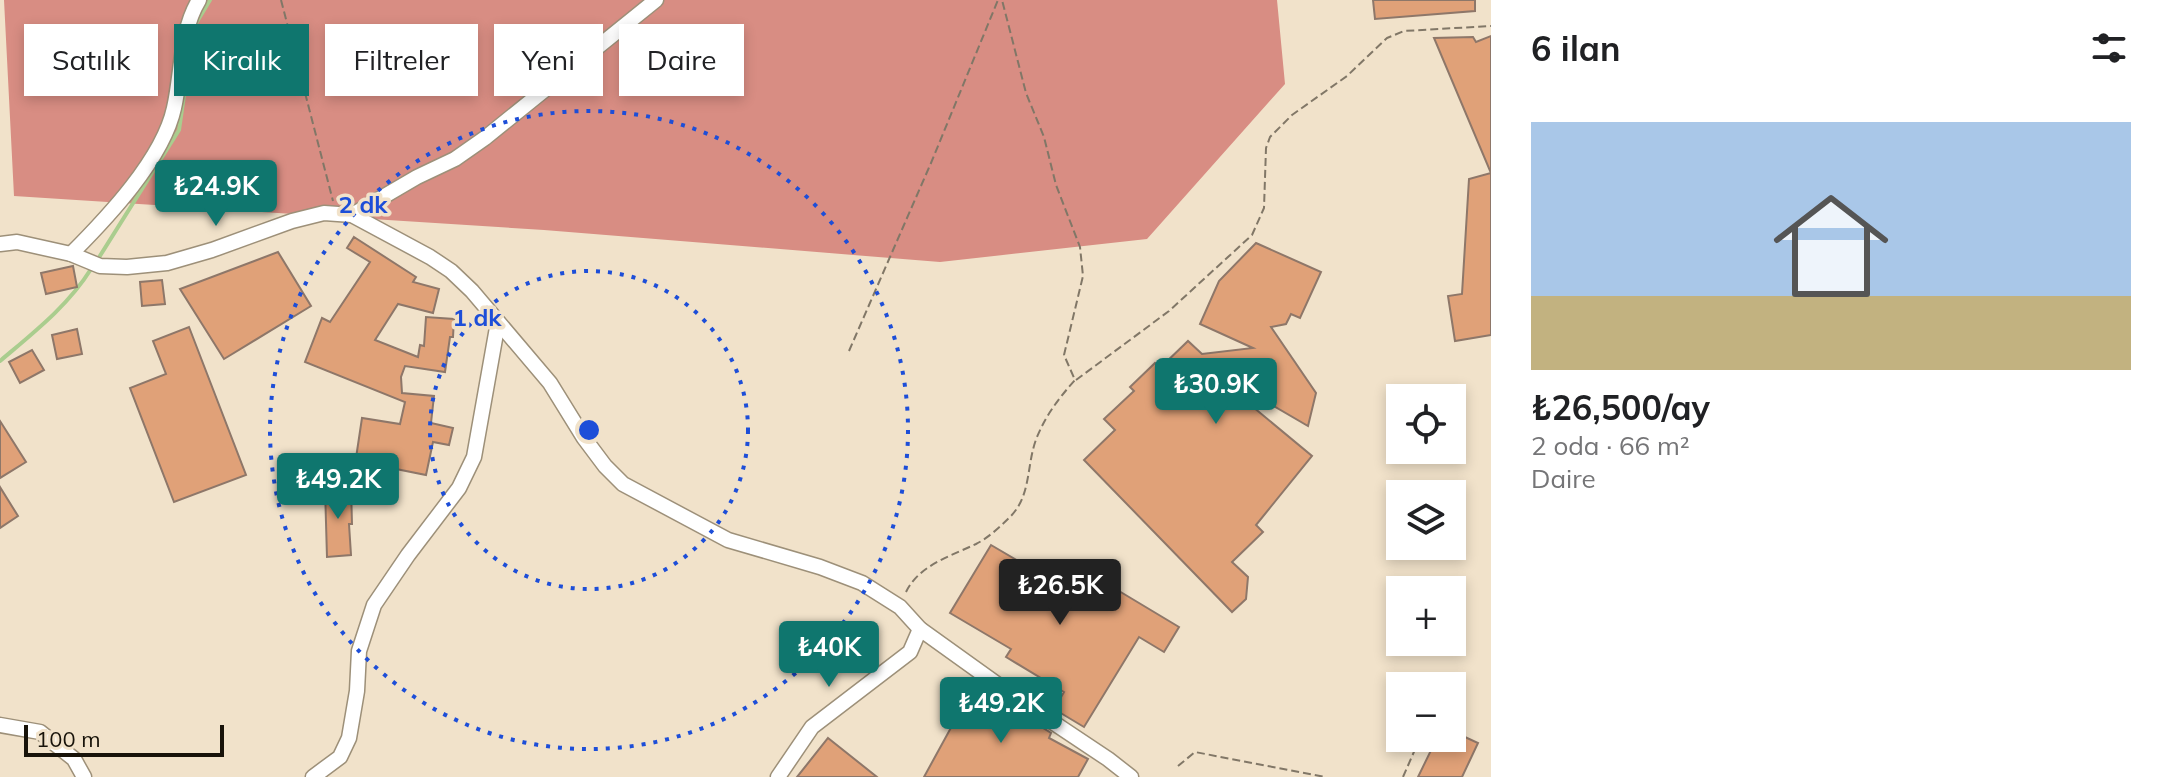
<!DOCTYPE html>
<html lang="tr">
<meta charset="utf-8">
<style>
:root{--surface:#fff;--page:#f2f2f2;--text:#202124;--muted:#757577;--accent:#0f766e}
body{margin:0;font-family:Mulish,sans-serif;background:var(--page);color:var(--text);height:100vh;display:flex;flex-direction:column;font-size:30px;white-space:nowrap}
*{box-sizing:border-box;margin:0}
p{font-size:26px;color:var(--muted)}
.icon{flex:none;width:44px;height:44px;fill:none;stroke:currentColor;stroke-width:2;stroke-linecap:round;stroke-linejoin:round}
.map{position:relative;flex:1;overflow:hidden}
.sheet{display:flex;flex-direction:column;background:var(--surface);width:680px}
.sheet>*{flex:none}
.top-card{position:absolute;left:24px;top:24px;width:760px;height:72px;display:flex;gap:16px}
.buttons{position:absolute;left:1386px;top:384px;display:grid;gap:16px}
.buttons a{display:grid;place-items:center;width:80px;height:80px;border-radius:0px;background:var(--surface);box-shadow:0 4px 12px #0003;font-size:40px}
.scale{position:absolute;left:24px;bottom:20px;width:200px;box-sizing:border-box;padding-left:8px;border:4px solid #18130a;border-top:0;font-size:22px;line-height:28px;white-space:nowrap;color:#18130a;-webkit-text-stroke:6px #f1e2ca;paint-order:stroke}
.price{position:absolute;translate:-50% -68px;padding:0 18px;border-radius:8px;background:var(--accent);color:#fff;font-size:26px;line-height:52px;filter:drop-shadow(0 2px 4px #0008)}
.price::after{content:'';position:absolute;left:50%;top:48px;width:24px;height:18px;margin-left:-12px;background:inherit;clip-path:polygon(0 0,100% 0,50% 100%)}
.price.on{background:#222;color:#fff}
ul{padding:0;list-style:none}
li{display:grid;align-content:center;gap:16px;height:424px;padding:0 40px}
li span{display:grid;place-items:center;height:248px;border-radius:0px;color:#555}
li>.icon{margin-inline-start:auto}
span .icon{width:144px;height:144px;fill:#fffc;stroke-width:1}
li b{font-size:34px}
h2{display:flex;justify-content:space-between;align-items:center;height:96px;padding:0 40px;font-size:34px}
.chip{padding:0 28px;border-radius:0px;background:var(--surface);box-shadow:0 4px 12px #0003;font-size:28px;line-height:72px}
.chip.on{background:var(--accent);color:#fff}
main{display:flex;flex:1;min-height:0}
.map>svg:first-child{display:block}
</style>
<main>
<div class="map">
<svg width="1491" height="777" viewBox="0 0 1491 777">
<rect width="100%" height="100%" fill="#f1e2ca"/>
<!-- forest -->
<path fill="#d88d83" d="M 4,0 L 1277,0 L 1285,84 L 1147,239 L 940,262 L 544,230 L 14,196 Z"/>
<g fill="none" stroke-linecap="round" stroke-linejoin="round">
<!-- stream -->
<g stroke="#aacd8e" stroke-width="4">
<path d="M 195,25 L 210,0"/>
<path d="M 98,259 L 179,130 L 193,34"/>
<path d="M 0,361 C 33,333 68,306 91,269"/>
</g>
</g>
<!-- building -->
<g fill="#e0a178" stroke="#8e7769" stroke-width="2">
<path d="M 1373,0 L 1475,0 L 1475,11 L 1375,19 Z"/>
<path d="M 1491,36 L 1491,335 L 1455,341 L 1448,296 L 1462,294 L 1469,179 L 1491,173 L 1434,38 L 1473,37 L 1476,42 Z"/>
<path d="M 354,237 L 416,277 L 413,282 L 439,289 L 433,313 L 398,304 L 375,340 L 418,357 L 420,345 L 424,346 L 426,317 L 454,319 L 453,337 L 450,337 L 445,372 L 405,366 L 401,377 L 402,393 L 434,396 L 431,423 L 453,428 L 449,445 L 433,442 L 426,475 L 391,468 L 389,483 L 353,478 L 362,418 L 400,424 L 405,402 L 305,362 L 322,318 L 330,322 L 370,262 L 347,248 Z"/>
<path d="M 1256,243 L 1321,272 L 1300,318 L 1291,314 L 1286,324 L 1271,327 L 1316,393 L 1308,426 L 1246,390 L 1241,397 L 1312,456 L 1256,525 L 1263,532 L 1232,562 L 1248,577 L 1246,599 L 1232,612 L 1084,460 L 1115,430 L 1104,419 L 1134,391 L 1130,387 L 1155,363 L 1160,368 L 1188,341 L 1202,354 L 1253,348 L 1200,324 L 1219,281 Z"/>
<path d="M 278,252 L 311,306 L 224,359 L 180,289 Z"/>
<path d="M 73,266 L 77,287 L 46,294 L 41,273 Z"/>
<path d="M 162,280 L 165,304 L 142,306 L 140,282 Z"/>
<path d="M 189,327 L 246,475 L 174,502 L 130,388 L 166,374 L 153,341 Z"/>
<path d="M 77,329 L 82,354 L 57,359 L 52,335 Z"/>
<path d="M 32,350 L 44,370 L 20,383 L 9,362 Z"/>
<path d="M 0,421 L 26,462 L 0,478 Z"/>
<path d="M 0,487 L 18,516 L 0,528 Z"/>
<path d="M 351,487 L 352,524 L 349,524 L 351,555 L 327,557 L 325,488 Z"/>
<path d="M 991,545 L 1052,581 L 1061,567 L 1084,581 L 1089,573 L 1179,627 L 1164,652 L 1139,637 L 1084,727 L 1054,709 L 1064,692 L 1006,657 L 1011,649 L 950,613 Z"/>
<path d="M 976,682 L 1016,711 L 1051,733 L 1049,738 L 1088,759 L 1078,777 L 924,777 Z"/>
<path d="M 1452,731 L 1478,743 L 1462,777 L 1418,777 L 1437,738 L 1452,738 Z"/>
<path d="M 828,738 L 877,777 L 797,777 Z"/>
</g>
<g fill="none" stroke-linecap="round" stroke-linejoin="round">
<defs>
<g id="minor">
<path d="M 352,215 L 417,177 L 455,159 L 485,138 L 656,0"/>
<path d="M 0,244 L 17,242 L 71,254 L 100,266 L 127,267 L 167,263 L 212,250 L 292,221 L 324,213 L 352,215 L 430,257 L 451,271 L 472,291 L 550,383 L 584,438 L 605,466 L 623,484 L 728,540 L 820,567 L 862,583 L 900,607 L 920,629 L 1012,695 L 1108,759 L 1131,777"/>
<path d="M 71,254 C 107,218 163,159 174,108 C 182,73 180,31 199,0"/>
<path d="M 0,725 L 40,732 L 74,759 L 84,777"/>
<path d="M 313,777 L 340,757 L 349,738 L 357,691 L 359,651 L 374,605 L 408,555 L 459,488 L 474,457 L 498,322"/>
<path d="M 778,777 L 812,727 L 910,652 L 920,629"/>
</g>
</defs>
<!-- minor casing -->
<use href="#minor" stroke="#9d9079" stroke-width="17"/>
<!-- path -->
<g stroke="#817767" stroke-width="2" stroke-dasharray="8 4" stroke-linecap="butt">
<path d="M 281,0 L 333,201"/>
<path d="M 849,351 L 931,163 L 998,0"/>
<path d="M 1076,380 L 1169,311 L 1252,235 L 1264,208 L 1266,148 L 1270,137 L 1292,115 L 1347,76 L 1387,38 L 1404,31 L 1491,26"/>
<path d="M 906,592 C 919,565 951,556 976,544 C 988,538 1000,527 1010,517 C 1032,495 1026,464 1037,437 C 1046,415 1059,398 1075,380 L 1064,355 L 1083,276 L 1080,247 L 1056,185 L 1044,137 L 1026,93 L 1002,0"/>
<path d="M 1178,766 L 1195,752 L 1325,777"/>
<path d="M 1403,777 L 1420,738"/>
</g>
<!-- minor -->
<use href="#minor" stroke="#fff" stroke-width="14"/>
</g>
<!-- distance rings -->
<g fill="none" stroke="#1d4ed8" stroke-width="4" stroke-dasharray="4 8">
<circle cx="589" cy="430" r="159"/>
<circle cx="589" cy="430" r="319"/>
</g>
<circle cx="589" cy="430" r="12" fill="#1d4ed8" stroke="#f1e2ca" stroke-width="4"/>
<g font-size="24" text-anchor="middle" font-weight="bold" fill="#1d4ed8" stroke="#f1e2ca" stroke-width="7" stroke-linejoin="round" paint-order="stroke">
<text x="363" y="213">2 dk</text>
<text x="477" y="326">1 dk</text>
</g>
</svg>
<div class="buttons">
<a><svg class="icon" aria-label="locate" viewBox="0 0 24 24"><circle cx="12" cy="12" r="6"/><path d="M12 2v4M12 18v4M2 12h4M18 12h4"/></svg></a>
<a><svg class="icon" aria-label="layers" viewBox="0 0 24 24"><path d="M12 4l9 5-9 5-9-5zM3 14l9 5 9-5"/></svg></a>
<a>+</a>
<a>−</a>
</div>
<div class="scale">100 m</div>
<b class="price" style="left:216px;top:228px">₺24.9K</b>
<b class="price" style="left:1216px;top:426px">₺30.9K</b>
<b class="price" style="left:338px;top:521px">₺49.2K</b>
<b class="price on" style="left:1060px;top:627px">₺26.5K</b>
<b class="price" style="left:829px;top:689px">₺40K</b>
<b class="price" style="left:1001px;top:745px">₺49.2K</b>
<div class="top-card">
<a class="chip">Satılık</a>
<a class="chip on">Kiralık</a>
<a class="chip">Filtreler</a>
<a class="chip">Yeni</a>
<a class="chip">Daire</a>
</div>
</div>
<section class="sheet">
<h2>6 ilan<svg class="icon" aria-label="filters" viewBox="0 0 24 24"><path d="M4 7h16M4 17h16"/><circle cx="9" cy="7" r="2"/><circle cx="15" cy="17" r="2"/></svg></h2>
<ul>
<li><span style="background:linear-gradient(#a9c7e8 70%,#c2b280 0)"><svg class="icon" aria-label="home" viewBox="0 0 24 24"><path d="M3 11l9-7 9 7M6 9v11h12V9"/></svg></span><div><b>₺26,500/ay</b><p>2 oda · 66 m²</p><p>Daire</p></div></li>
</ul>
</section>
</main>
